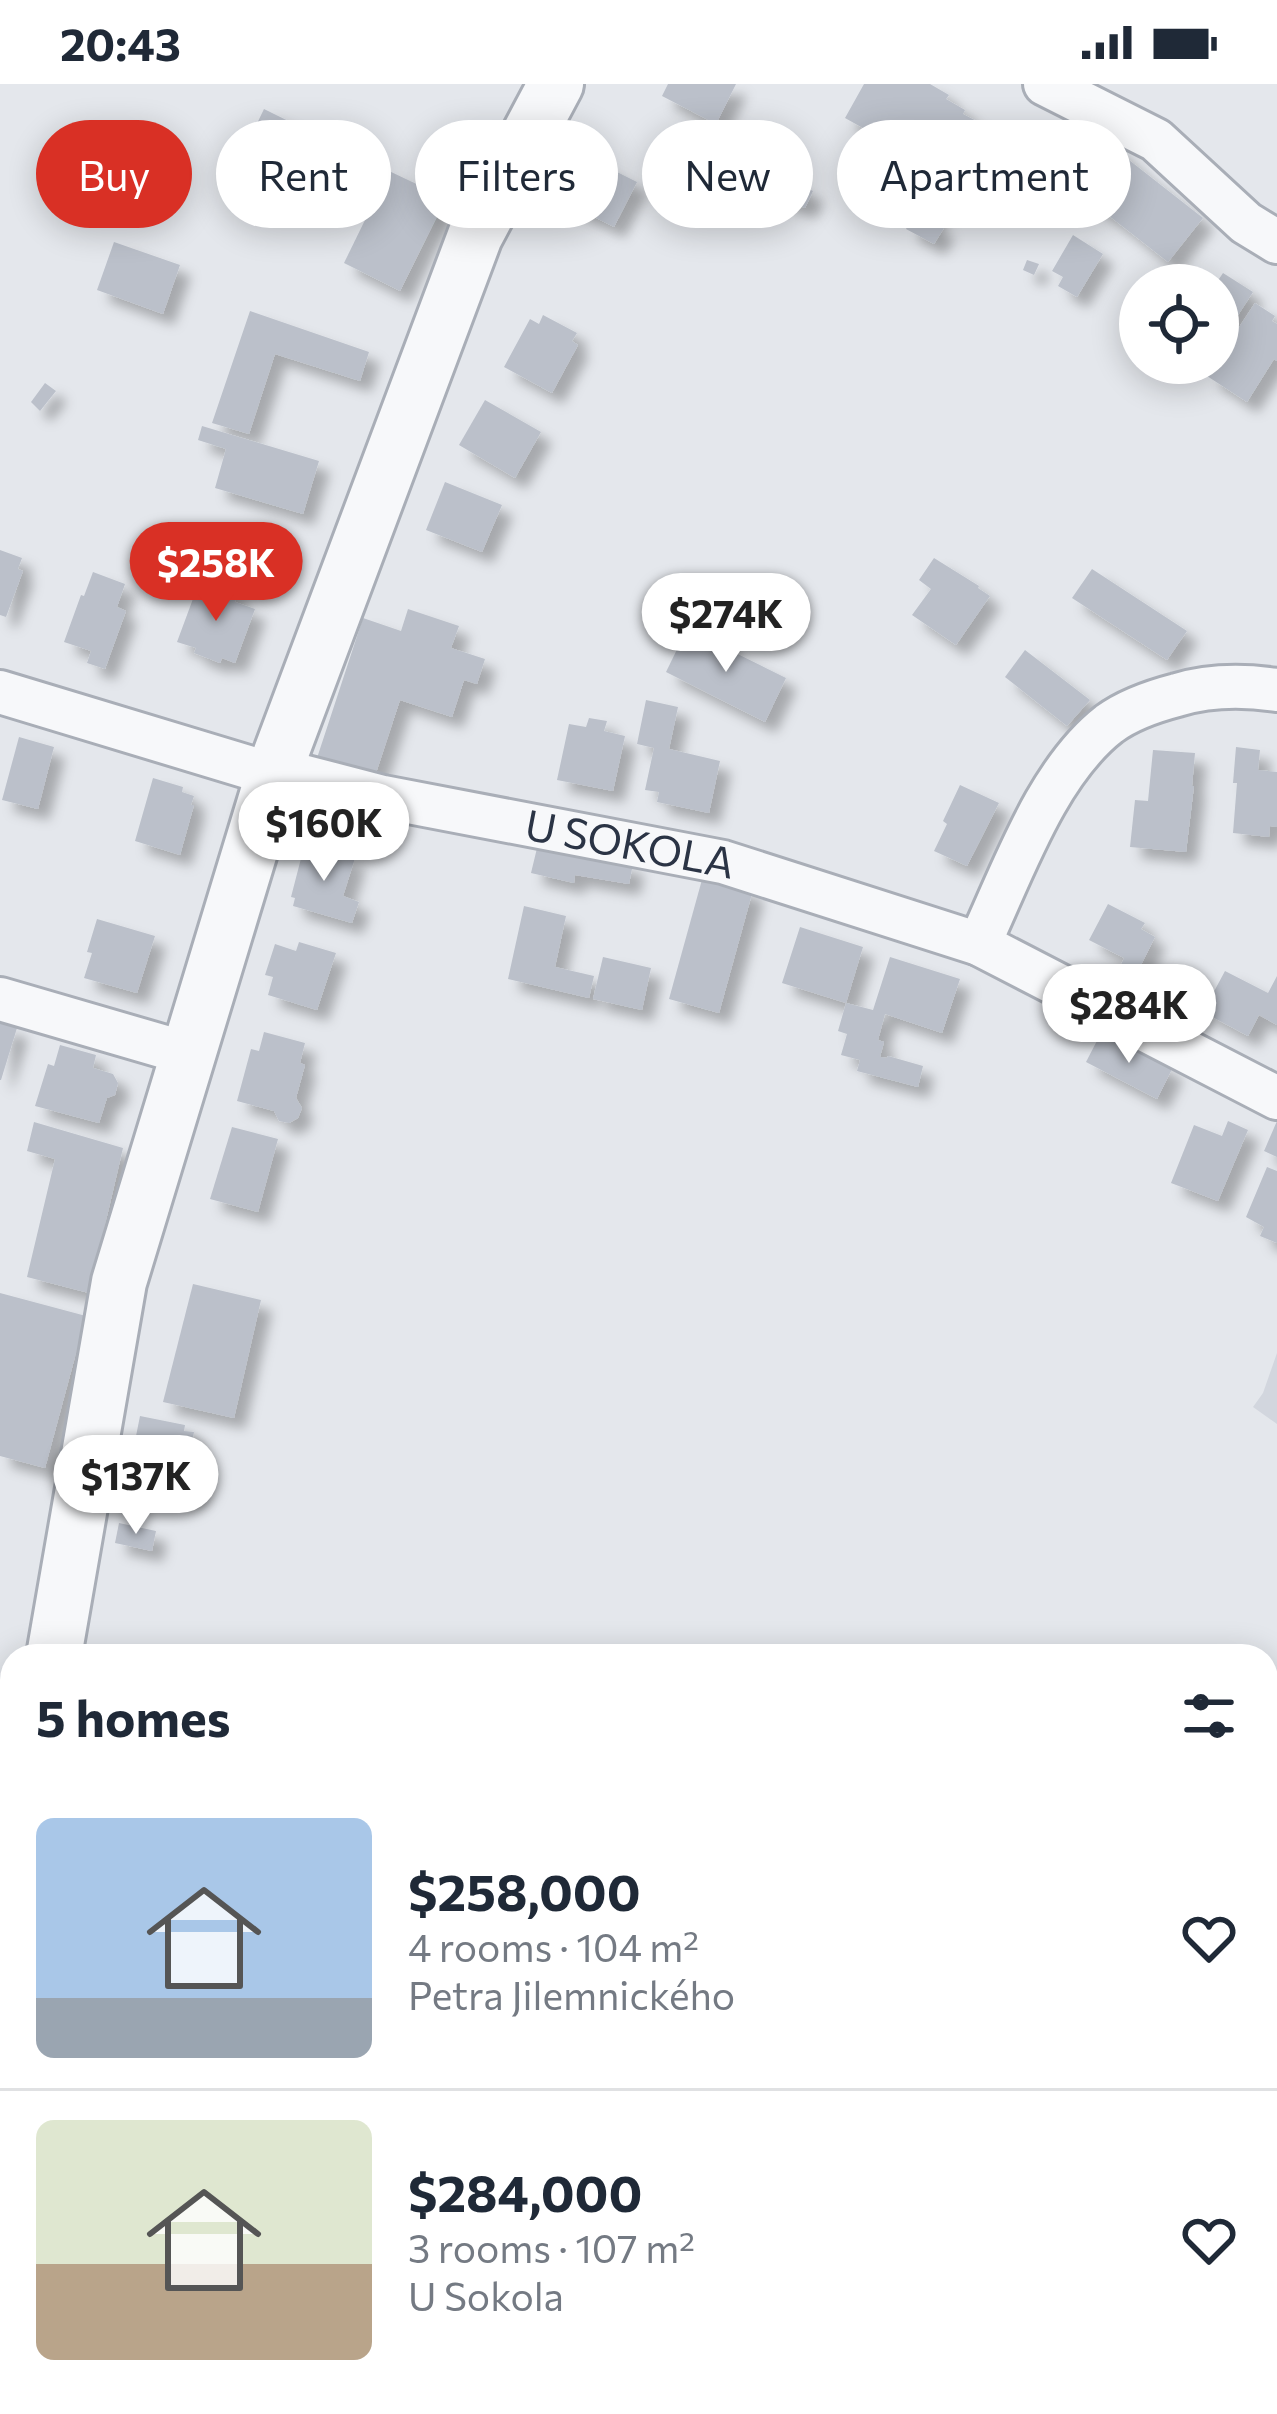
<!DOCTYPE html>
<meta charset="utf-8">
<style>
:root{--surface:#fff;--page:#f6f6f7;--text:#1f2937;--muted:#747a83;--line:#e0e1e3;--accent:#d93025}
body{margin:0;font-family:Commissioner,sans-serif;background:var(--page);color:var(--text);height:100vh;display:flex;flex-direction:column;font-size:45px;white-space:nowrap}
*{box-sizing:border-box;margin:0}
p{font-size:39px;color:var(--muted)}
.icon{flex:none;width:66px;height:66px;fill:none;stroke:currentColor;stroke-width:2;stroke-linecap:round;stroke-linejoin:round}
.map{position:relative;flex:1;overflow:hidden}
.details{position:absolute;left:0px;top:1560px;width:1278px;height:771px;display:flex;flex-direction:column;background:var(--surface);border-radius:36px 36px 0 0;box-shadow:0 6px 30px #0003}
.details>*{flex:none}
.top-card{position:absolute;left:36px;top:36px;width:1206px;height:108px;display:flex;gap:24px}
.controls{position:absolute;left:1119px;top:180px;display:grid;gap:24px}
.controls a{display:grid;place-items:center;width:120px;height:120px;border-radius:50%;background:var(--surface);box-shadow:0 6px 30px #0003;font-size:60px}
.price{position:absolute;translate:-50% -102px;padding:0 27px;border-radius:42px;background:#fff;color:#222;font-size:39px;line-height:78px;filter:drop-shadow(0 3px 6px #0008)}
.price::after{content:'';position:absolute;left:50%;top:72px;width:36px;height:27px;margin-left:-18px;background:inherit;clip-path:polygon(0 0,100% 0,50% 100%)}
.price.active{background:var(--accent);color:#fff}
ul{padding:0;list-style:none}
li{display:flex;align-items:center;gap:36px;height:300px;padding:0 36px}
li+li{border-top:3px solid var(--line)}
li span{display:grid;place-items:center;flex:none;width:336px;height:240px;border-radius:18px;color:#555}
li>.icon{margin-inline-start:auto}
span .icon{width:144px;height:144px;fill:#fffc;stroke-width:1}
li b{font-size:51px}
h2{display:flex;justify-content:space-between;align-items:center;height:144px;padding:0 36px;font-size:51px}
.tag{padding:0 42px;border-radius:54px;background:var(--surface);box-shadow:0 6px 30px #0003;font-size:42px;line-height:108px}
.tag.active{background:var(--accent);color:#fff}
.status{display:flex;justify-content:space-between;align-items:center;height:84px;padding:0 60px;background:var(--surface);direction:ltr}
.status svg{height:33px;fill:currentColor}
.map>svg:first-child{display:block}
</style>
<div class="status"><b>20:43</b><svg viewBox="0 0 49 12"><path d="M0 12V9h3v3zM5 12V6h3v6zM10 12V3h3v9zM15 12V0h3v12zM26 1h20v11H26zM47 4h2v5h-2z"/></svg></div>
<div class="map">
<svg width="1277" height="2330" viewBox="0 0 1277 2330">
<defs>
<filter id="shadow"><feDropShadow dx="11" dy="11" stdDeviation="6" flood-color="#0004"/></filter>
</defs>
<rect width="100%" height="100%" fill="#e4e7ec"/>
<!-- built -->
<g fill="#d2d6de">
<path d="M 1277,1269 L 1277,1340 L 1253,1323 L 1263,1309 Z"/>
<path d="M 430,2319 L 841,2319 L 838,2330 L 426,2330 Z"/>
</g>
<!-- green -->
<path fill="#c9d6c5" d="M 864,2319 L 1248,2319 L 1244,2330 L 860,2330 Z"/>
<!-- building -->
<g fill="#bbc0ca" filter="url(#shadow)">
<path d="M 668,0 L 736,0 L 716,40 L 662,12 Z"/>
<path d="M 864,0 L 930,0 L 949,11 L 946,15 L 965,26 L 963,30 L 984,41 L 955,93 L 934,81 L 929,90 L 859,52 L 863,44 L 845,34 Z"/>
<path d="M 264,25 L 363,74 L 348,107 L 249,56 Z"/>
<path d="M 1106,58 L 1203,134 L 1168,178 L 1071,102 Z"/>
<path d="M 593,76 L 637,98 L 614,143 L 570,121 Z"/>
<path d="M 389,87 L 446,114 L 400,207 L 344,179 Z"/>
<path d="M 788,95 L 813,107 L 805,124 L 779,113 Z"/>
<path d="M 921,118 L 938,126 L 932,138 L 944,144 L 934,160 L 906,145 Z"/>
<path d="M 1073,151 L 1103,170 L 1077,213 L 1058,202 L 1063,193 L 1052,187 Z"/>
<path d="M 114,158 L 180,181 L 163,230 L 97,206 Z"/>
<path d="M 1027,176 L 1039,180 L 1034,191 L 1023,186 Z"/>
<path d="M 1223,189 L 1253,208 L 1229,245 L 1218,238 L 1218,201 L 1215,201 Z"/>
<path d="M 1255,219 L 1275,232 L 1272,237 L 1277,240 L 1277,277 L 1274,275 L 1247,318 L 1207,292 Z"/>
<path d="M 250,227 L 369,268 L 360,297 L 275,270 L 249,350 L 212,339 Z"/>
<path d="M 543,231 L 577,249 L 572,257 L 578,261 L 552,309 L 504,283 L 530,235 L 539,240 Z"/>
<path d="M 45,299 L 56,307 L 40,327 L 31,318 Z"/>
<path d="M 485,316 L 541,348 L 515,394 L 459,361 Z"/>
<path d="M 202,342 L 319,377 L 303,430 L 215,404 L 226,365 L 198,356 Z"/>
<path d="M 445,398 L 502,421 L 482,468 L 426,446 Z"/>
<path d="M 0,466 L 22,474 L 18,485 L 23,487 L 6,533 L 0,531 Z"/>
<path d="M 934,474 L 979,502 L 978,504 L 990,512 L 956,561 L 912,531 L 931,505 L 919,496 Z"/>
<path d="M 1092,485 L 1187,547 L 1167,576 L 1072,514 Z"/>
<path d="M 93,488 L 125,500 L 117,523 L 126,527 L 105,585 L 87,579 L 91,567 L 64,558 L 81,511 L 84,512 Z"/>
<path d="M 214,499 L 238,508 L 235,518 L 255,525 L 235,579 L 222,574 L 220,579 L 194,569 L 196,564 L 177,558 L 197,504 L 211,509 Z"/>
<path d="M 408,525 L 459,542 L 451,564 L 485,575 L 477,600 L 464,596 L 452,633 L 400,616 L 375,692 L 317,674 L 363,534 L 401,547 Z"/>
<path d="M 687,545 L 786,594 L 765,638 L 666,588 Z"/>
<path d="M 1025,566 L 1090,616 L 1067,642 L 1005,593 Z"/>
<path d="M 646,616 L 678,623 L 669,665 L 720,677 L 709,729 L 657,718 L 659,708 L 645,706 L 654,664 L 637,660 Z"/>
<path d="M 589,634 L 607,637 L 604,647 L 625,652 L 613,707 L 557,696 L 569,640 L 586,643 Z"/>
<path d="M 19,653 L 54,663 L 38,725 L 2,716 Z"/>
<path d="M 1236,663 L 1260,666 L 1258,686 L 1277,688 L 1277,743 L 1270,742 L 1269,753 L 1233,749 L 1237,699 L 1233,699 Z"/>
<path d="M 1153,666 L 1195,669 L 1192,702 L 1194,702 L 1186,768 L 1130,763 L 1135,716 L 1148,717 Z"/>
<path d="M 153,694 L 183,703 L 182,708 L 194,712 L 191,721 L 194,721 L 180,771 L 135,757 Z"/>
<path d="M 960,701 L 999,719 L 967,782 L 934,767 L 947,740 L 943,737 Z"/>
<path d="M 305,759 L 355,774 L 343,812 L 359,818 L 352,839 L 293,822 L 295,814 L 291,813 Z"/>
<path d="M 538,760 L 633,780 L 629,800 L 575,791 L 574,799 L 531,789 Z"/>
<path d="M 703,792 L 753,806 L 719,929 L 669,915 Z"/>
<path d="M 1108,820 L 1145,839 L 1141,845 L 1155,853 L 1136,891 L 1120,883 L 1124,874 L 1089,856 Z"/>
<path d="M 524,822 L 566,832 L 555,883 L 594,892 L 589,914 L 508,895 Z"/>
<path d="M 97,835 L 155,852 L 137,909 L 84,894 L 92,869 L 87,868 Z"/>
<path d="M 800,843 L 863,863 L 846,919 L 873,926 L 890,873 L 960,895 L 942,949 L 885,930 L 878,956 L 884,958 L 880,973 L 887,974 L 888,972 L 923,982 L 918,1003 L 857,987 L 860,976 L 841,971 L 847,950 L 838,947 L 846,919 L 782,899 Z"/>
<path d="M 299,858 L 336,869 L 317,926 L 268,911 L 273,893 L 265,891 L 275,860 L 296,867 Z"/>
<path d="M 603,873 L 651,884 L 642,926 L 593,915 Z"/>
<path d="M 1225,887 L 1268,909 L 1277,892 L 1277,941 L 1259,931 L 1248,952 L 1203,928 Z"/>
<path d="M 0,939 L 17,944 L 1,996 L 0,996 Z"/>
<path d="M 264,948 L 305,959 L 300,979 L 305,981 L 296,1014 L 302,1024 L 298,1034 L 289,1039 L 279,1037 L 274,1027 L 237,1017 L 251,965 L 259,967 Z"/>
<path d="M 1101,949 L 1172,985 L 1157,1015 L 1086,978 Z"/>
<path d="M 60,961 L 96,971 L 93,984 L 113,990 L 118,999 L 115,1011 L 107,1014 L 99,1039 L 35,1022 L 48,980 L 54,982 Z"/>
<path d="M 1228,1037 L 1248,1046 L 1218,1117 L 1171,1099 L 1194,1041 L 1222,1052 Z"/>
<path d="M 1277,1037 L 1277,1073 L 1264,1067 Z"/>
<path d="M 34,1038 L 123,1064 L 89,1209 L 27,1193 L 55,1075 L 27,1067 Z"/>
<path d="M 232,1043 L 278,1055 L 258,1128 L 210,1115 Z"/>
<path d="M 1267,1083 L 1277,1087 L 1277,1159 L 1260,1152 L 1264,1143 L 1246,1133 Z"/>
<path d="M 193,1200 L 261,1216 L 234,1334 L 163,1318 Z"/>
<path d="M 0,1209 L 86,1232 L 45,1384 L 0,1372 Z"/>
<path d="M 140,1332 L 185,1341 L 184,1347 L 194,1348 L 187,1384 L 197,1386 L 193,1412 L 127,1397 Z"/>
<path d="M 119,1439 L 156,1447 L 152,1467 L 115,1459 Z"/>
<path d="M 240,2319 L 296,2319 L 297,2330 L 241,2330 Z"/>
<path d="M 788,2319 L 784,2330 L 697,2330 L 665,2320 Z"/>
</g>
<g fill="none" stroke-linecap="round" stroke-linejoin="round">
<defs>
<g id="minor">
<path d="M 1045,0 L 1156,56 L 1246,139 L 1277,158"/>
<path d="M 0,608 L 274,691"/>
<path id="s1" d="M 275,685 L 383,713 L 723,778 L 979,860 L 1277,1014"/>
<path d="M 979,860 C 1012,790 1046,689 1109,640 C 1128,626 1154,617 1177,611 C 1210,601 1243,601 1277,606"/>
<path d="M 0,915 L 189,970"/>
</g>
<g id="tertiary">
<path d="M 54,1572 L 119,1198 L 275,685 L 475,152 L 556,0"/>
<path d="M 12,1883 L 9,1914 L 12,1963"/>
<path d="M 57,2319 L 59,2330"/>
</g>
</defs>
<!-- minor casing -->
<use href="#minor" stroke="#a9aeb7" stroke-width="48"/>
<!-- tertiary casing -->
<use href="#tertiary" stroke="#a9aeb7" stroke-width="60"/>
<!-- path -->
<path stroke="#c2c5cb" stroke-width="6" stroke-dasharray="9 9" stroke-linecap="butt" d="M 1266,2238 L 1277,2241"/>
<!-- minor -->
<use href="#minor" stroke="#f7f8fa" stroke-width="42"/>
<!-- tertiary -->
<use href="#tertiary" stroke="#f7f8fa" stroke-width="54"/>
</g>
<g text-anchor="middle" stroke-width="9" stroke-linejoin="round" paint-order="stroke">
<!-- street labels -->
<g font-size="42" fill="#2b3445" stroke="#f4f6f9">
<text dy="15" stroke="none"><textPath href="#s1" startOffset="363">U SOKOLA</textPath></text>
</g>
</g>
</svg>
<div class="controls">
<a><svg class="icon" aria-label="locate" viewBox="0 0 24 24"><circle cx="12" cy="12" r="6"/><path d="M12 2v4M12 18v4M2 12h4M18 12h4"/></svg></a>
</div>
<b class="price active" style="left:216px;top:540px">$258K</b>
<b class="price" style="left:726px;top:591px">$274K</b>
<b class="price" style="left:324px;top:800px">$160K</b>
<b class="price" style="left:1129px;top:982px">$284K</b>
<b class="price" style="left:136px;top:1453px">$137K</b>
<div class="top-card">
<a class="tag active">Buy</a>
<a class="tag">Rent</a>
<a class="tag">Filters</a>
<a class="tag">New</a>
<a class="tag">Apartment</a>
</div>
<section class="details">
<h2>5 homes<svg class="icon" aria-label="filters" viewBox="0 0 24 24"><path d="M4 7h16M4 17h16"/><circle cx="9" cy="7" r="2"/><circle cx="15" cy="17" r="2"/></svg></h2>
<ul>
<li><span style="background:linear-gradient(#a9c7e8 75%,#9aa5b1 0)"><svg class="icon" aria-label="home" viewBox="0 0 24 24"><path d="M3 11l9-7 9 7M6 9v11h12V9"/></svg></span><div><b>$258,000</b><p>4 rooms · 104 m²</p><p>Petra Jilemnického</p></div><svg class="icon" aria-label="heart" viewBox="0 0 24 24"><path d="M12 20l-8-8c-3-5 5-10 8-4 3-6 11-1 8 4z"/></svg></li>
<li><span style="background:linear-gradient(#dfe7d0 60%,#b9a48a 0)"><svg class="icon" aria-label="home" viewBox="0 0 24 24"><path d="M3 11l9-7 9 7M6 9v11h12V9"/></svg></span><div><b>$284,000</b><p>3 rooms · 107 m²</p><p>U Sokola</p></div><svg class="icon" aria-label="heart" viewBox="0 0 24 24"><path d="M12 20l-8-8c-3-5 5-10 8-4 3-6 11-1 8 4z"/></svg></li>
</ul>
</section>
</div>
